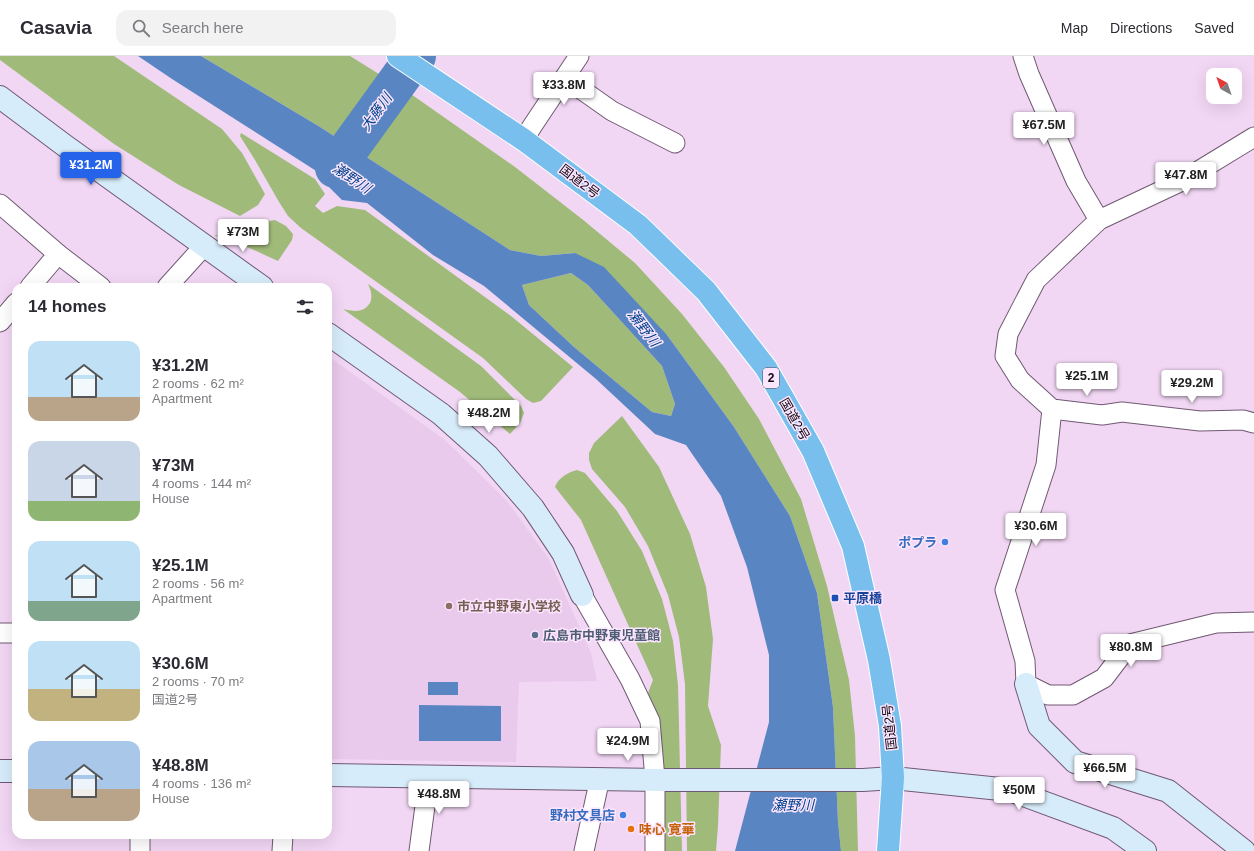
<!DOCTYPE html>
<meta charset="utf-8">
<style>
:root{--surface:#fff;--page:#f2f2f3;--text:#2b2b33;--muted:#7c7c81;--line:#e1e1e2;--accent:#2563eb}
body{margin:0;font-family:Arial,"Noto Sans JP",sans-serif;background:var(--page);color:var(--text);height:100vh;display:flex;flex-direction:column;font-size:15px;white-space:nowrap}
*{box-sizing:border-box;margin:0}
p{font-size:13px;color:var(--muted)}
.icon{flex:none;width:22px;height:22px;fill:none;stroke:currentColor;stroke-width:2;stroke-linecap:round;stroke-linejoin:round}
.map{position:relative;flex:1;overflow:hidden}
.panel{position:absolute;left:12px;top:227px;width:320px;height:556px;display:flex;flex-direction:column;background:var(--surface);border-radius:12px;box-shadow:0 4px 16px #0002}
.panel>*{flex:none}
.needle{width:26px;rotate:320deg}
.controls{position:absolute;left:1206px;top:12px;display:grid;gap:8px}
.controls a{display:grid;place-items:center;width:36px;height:36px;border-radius:8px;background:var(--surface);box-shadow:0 4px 16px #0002;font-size:20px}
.price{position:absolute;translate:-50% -34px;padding:0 9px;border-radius:4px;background:#fff;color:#222;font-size:13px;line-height:26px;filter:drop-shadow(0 1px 2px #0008)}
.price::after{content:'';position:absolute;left:50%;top:24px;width:12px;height:9px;margin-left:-6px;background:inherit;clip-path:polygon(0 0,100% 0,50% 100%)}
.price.on{background:var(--accent);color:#fff}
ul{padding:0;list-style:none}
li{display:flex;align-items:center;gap:12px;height:100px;padding:0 16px}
li span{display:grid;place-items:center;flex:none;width:112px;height:80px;border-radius:12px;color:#555}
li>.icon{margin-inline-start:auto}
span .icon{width:48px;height:48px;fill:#fffc;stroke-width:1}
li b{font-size:17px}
h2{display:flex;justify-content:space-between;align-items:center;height:48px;padding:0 16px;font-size:17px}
header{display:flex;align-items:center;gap:24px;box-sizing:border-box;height:56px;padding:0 20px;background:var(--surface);border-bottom:1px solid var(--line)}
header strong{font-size:19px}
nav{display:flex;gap:22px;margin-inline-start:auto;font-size:14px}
.search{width:280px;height:36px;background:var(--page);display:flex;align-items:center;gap:10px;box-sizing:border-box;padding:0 14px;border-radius:12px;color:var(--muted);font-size:15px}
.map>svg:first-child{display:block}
</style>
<header>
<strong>Casavia</strong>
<div class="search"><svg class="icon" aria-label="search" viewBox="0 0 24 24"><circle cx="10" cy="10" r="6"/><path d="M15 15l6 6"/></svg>Search here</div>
<nav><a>Map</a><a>Directions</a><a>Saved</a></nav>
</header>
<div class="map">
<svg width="1254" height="795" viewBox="0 0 1254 795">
<rect width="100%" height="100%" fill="#f2d7f4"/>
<!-- built -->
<path fill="#e9c9ec" d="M 328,300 L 445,384 L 507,445 L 549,503 L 591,597 L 597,625 L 519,626 L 516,706 L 328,703 Z"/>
<!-- green -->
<g fill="#a0ba7a">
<path d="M 0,0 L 114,0 L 222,73 L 242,97 L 265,138 L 258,149 L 240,160 L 179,129 L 114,88 L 0,4 Z"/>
<path d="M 201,0 L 350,0 L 408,36 L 515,111 L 582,163 L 635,207 L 682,258 L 724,311 L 759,363 L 801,443 L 827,530 L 849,624 L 855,680 L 858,795 L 841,795 L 838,766 L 833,651 L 817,537 L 790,460 L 734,371 L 667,279 L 575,197 L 541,200 L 510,194 L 320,71 Z"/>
<path d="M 241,77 L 315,123 L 325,138 L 315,150 L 323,157 L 337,150 L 365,154 L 511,260 L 573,311 L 541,345 L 533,347 L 526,343 L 483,302 L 301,172 L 288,160 L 279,146 L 255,104 L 240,80 Z"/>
<path d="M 275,164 L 286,170 L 293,178 L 292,184 L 278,205 L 245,190 L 214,179 C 224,179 233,179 243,177 C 255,174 263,165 275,164 Z"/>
<path d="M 571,217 L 588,229 L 662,310 L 675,348 L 671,360 L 652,356 L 574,291 L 529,249 L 522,229 Z"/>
<path d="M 368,228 L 481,310 L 521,350 L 524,357 L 520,367 L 510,378 L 460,336 L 343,253 C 353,255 363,258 370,247 C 371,244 372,241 371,237 C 371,234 369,231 368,228 Z"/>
<path d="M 622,360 L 659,411 L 690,478 L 706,531 L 713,583 L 708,650 L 721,689 L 718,770 L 716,795 L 687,795 L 685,628 L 679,581 L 668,539 L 648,490 L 625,451 L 592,413 L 589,404 L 589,397 L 594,387 Z"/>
<path d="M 577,414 L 585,417 L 617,455 L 642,495 L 662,543 L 673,585 L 678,629 L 682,795 L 665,795 L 661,689 L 658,661 L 648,637 L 653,624 L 581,464 L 555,431 C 558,422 568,416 577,414 Z"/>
</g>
<!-- water -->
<g fill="#5986c2" fill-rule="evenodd">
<path d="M 138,0 L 201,0 L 320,71 L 510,194 L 541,200 L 575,197 L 604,211 L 667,279 L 734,371 L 790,460 L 817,537 L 833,651 L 838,766 L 841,795 L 735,795 L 769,666 L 769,599 L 747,511 L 721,440 L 686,389 L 655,378 L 596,323 L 484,230 L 433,199 L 367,147 L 342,144 L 329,131 L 321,118 L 172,23 ZM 571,217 L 588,229 L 662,310 L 675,348 L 671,360 L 652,356 L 574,291 L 529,249 L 522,229 Z"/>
<rect x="428" y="626" width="30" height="13"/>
<path d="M 419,649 L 501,650 L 501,685 L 419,685 Z"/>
</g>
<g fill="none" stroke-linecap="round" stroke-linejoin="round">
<!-- river -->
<path stroke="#5986c2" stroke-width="40" d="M 335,112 L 416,0"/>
<defs>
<g id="street">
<path d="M 1023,0 L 1029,18 L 1076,125 L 1099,164"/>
<path d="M 565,22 L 612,55 L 675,87"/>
<path d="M 1254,81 L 1182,125 L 1099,164 L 1036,224 L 1008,278 L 1005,300 L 1020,324 L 1052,353 L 1102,359 L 1122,356 L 1200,365 L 1243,364 L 1254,367"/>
<path d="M 524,84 L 531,72 L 579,0"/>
<path d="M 0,148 L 58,198 L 30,231"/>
<path d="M 58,198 L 101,231"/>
<path d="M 167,231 L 204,190"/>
<path d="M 0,266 L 16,247"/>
<path d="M 1052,353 L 1046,409 L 1005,534 L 1025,605 L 1026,628 L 1048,639 L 1073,639 L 1104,622 L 1130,588 L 1216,567 L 1254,566"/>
<path d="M 582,539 L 630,623 L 650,665 L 655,723 L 655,795"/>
<path d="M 0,577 L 16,577"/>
<path d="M 140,779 L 140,795"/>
<path d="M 282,795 L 283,779"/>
<path d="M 419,795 L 429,720"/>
<path d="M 584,795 L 600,722"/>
</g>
<g id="secondary">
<path d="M 0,41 L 64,89 L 262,231"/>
<path d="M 328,278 L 441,358 L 488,400 L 533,452 L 563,497 L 582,539"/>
<path d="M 1026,628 L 1039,670 L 1075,706 L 1168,735 L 1244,795"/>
<path d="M 0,715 L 16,715"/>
<path d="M 328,719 L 661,724 L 863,724 L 893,722 L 1010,734 L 1113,772 L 1145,795"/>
</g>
<path id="highway" d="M 398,0 L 524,84 L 638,169 L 706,235 L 766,312 L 813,395 L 853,490 L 879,604 L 890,670 L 893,722 L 888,795"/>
</defs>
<!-- street casing -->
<use href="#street" stroke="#705972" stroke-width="21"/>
<!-- secondary casing -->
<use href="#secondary" stroke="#705972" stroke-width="24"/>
<!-- highway casing -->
<use href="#highway" stroke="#fff" stroke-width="24"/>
<!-- street -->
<use href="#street" stroke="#fff" stroke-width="19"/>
<!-- secondary -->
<use href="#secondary" stroke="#d7ecfa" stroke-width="22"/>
<!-- highway -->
<use href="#highway" stroke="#79bfee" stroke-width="22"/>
</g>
<!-- markers -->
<g fill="#3f7fe0" stroke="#fce6fe" stroke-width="1.5">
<circle cx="945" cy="486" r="4"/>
<circle cx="623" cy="759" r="4"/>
</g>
<rect fill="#1a4fb4" stroke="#fce6fe" stroke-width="1.5" x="831" y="538" width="8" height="8" rx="2"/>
<circle fill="#8d6e63" stroke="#fce6fe" stroke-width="1.5" cx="449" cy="550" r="4"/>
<circle fill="#5c6f8a" stroke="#fce6fe" stroke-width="1.5" cx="535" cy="579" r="4"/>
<circle fill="#e8710a" stroke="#fce6fe" stroke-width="1.5" cx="631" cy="773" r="4"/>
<g text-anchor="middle" stroke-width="3" stroke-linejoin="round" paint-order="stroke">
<!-- shield labels -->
<rect fill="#fce6fe" stroke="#584b59" stroke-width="1" x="763" y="312" width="16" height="20" rx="3"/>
<g font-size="12" font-weight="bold" fill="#110812">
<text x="771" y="326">2</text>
</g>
<!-- street labels -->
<g font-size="13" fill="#110812" stroke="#fce6fe">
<text transform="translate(580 125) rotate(37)" y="5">国道2号</text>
<text transform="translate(795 363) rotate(60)" y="5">国道2号</text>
<text transform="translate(889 671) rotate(-96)" y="5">国道2号</text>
</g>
<!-- shop labels -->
<g font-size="13" font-weight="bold" fill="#366cbe" stroke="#fce6fe" text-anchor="end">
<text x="937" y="491">ポプラ</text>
<text x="615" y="764">野村文具店</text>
</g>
<!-- transit labels -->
<g font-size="13" font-weight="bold" fill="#164399" stroke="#fce6fe" text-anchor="start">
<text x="843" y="547">平原橋</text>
</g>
<!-- education labels -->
<g font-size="13" font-weight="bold" fill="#785e54" stroke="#fce6fe" text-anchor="start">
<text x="457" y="555">市立中野東小学校</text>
</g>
<!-- service labels -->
<g font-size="13" font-weight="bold" fill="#4e5e75" stroke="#fce6fe" text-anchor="start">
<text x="543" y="584">広島市中野東児童館</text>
</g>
<!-- food labels -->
<g font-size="13" font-weight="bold" fill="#c56008" stroke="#fce6fe" text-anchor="start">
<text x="639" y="778">味心 寛華</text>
</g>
<!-- water labels -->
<g font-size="14" font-style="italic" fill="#00418a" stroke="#fce6fe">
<text transform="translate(376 56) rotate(-54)" y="5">大藤川</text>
<text transform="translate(352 122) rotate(34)" y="5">瀬野川</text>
<text transform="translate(644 272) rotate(53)" y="5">瀬野川</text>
<text x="793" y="754">瀬野川</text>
</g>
</g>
</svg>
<div class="controls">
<a><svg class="needle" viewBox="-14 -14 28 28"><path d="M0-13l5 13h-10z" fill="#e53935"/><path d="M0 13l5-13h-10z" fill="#7c7c81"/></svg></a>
</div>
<b class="price" style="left:564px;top:50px">¥33.8M</b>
<b class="price" style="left:1044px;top:90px">¥67.5M</b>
<b class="price on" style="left:91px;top:130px">¥31.2M</b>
<b class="price" style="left:1186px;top:140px">¥47.8M</b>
<b class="price" style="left:243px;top:197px">¥73M</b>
<b class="price" style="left:1087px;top:341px">¥25.1M</b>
<b class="price" style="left:1192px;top:348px">¥29.2M</b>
<b class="price" style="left:489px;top:378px">¥48.2M</b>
<b class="price" style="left:1036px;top:491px">¥30.6M</b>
<b class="price" style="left:1131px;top:612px">¥80.8M</b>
<b class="price" style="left:628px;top:706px">¥24.9M</b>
<b class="price" style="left:1105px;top:733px">¥66.5M</b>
<b class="price" style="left:1019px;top:755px">¥50M</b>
<b class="price" style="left:439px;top:759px">¥48.8M</b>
<section class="panel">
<h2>14 homes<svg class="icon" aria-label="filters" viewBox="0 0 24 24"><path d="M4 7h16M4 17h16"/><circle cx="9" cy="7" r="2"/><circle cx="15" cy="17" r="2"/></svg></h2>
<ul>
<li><span style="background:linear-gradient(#bfe0f5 70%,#b9a48a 0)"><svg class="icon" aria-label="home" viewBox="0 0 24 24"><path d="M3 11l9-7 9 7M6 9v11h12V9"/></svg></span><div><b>¥31.2M</b><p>2 rooms · 62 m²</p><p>Apartment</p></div></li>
<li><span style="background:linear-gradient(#c9d6e8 75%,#8fb573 0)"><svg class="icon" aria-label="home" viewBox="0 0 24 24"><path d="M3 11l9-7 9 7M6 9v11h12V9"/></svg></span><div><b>¥73M</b><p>4 rooms · 144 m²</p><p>House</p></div></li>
<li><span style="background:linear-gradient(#bfe0f5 75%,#7fa58c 0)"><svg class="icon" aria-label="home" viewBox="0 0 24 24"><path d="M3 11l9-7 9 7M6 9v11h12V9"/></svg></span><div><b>¥25.1M</b><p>2 rooms · 56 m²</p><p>Apartment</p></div></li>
<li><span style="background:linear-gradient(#bfe0f5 60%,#c2b280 0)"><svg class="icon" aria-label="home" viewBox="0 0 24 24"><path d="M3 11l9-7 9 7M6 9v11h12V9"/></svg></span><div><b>¥30.6M</b><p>2 rooms · 70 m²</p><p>国道2号</p></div></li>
<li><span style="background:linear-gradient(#a9c7e8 60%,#b9a48a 0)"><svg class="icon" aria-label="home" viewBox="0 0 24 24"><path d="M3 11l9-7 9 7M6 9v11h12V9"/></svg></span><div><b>¥48.8M</b><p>4 rooms · 136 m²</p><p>House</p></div></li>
</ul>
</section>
</div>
